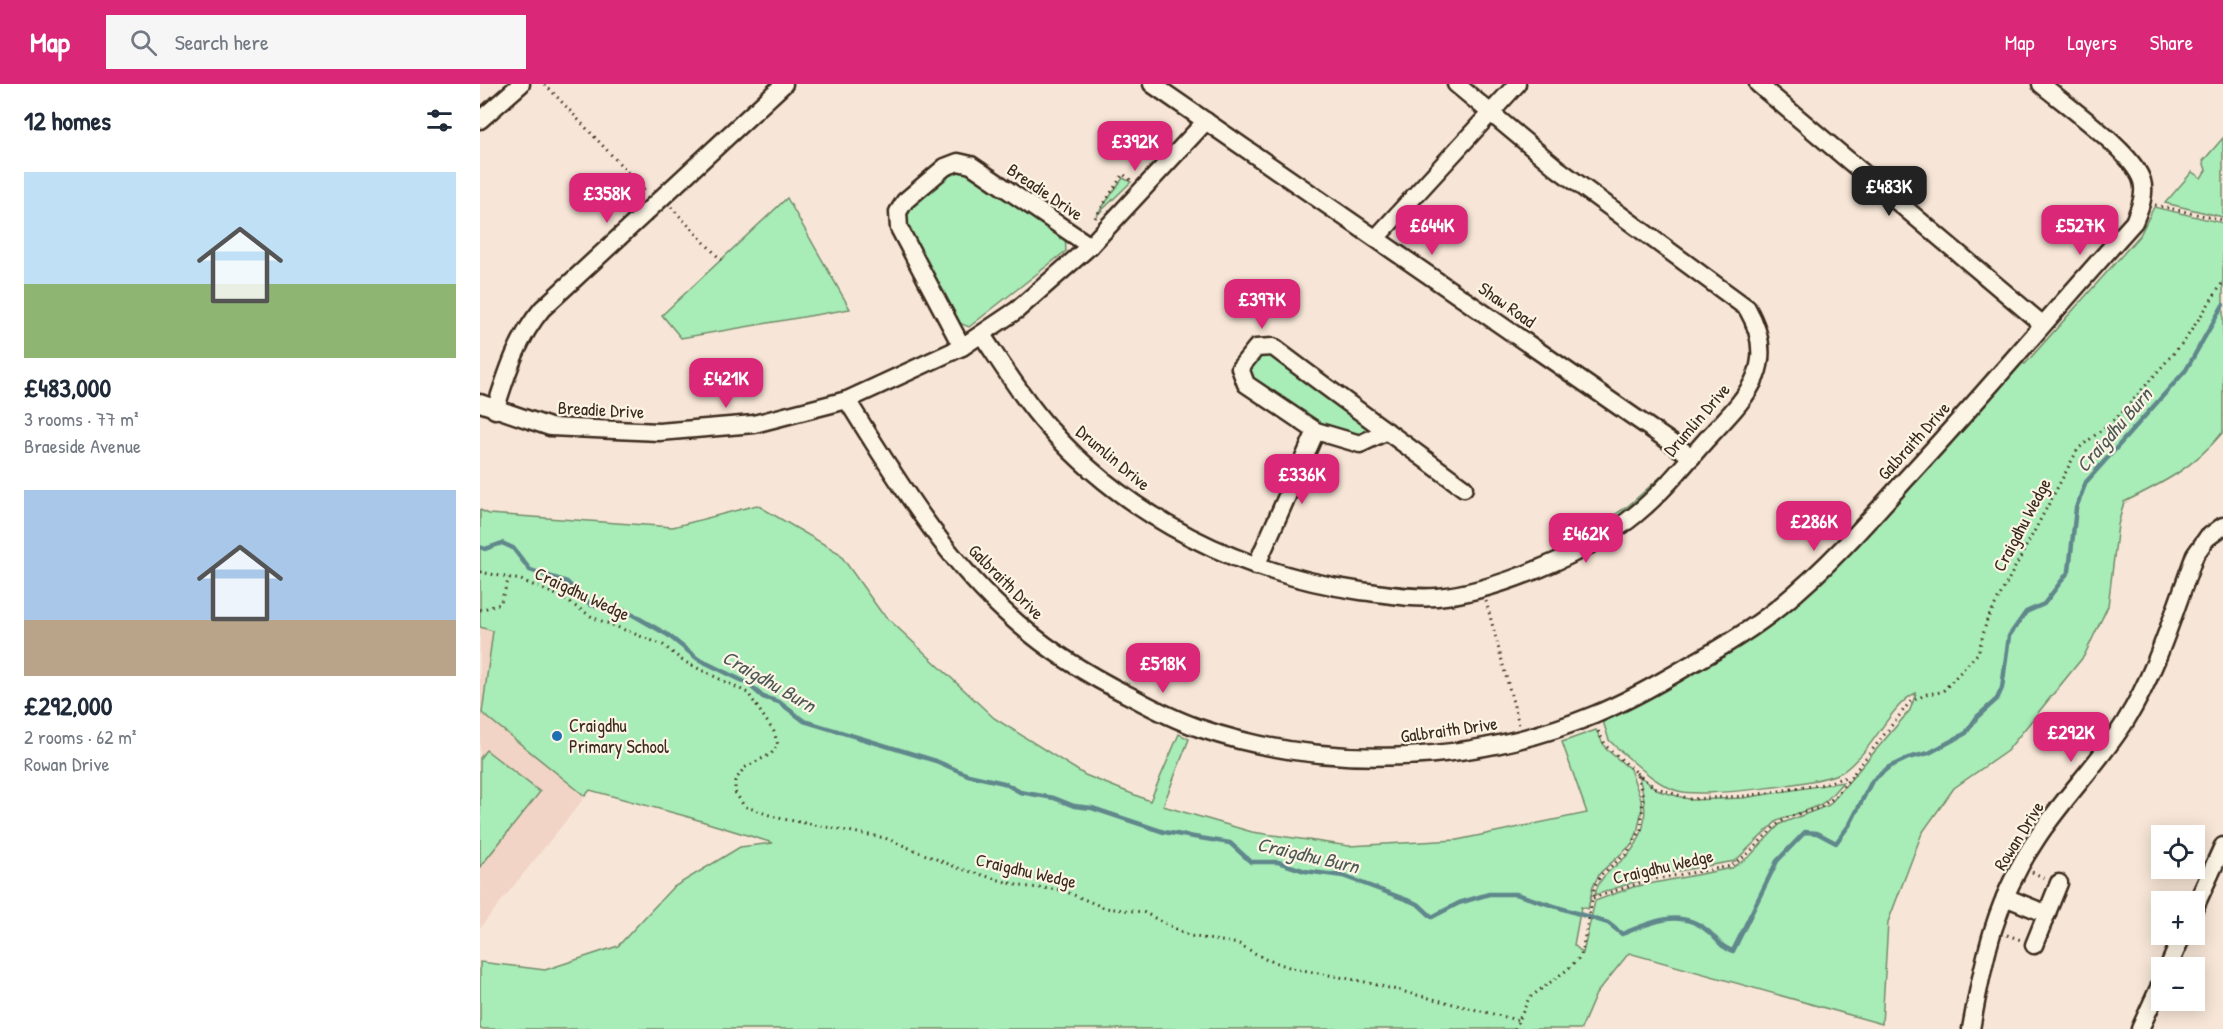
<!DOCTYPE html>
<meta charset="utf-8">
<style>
:root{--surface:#fff;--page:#f6f6f7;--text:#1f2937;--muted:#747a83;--accent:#db2777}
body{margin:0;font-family:"Patrick Hand",sans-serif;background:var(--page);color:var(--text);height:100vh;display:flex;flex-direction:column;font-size:22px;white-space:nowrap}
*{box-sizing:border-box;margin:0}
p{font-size:20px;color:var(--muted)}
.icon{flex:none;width:33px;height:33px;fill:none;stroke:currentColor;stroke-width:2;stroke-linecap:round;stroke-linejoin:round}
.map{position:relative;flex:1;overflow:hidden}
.details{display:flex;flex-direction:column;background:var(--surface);width:480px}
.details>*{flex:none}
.buttons{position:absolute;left:1671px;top:741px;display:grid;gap:12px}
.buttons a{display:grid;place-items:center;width:54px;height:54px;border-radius:0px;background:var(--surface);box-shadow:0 3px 15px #0003;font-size:30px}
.price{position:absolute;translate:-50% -51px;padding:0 14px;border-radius:12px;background:var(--accent);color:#fff;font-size:20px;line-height:39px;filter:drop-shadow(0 2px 3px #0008)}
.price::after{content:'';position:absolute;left:50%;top:36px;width:18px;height:14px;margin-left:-9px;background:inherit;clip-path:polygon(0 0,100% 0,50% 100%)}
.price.current{background:#222;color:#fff}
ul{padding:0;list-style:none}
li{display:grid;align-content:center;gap:12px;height:318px;padding:0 24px}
li span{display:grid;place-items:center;height:186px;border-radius:0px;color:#555}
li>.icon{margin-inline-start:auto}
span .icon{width:108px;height:108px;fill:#fffc;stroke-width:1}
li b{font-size:26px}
h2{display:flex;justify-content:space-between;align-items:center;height:72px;padding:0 24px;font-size:26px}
header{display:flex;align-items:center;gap:36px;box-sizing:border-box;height:84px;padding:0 30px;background:var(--accent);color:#fff}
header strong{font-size:28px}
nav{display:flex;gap:33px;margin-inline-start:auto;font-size:21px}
.search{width:420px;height:54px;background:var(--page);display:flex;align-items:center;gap:15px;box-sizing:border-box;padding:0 21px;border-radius:0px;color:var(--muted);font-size:22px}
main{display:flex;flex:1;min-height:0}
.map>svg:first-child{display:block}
</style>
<header>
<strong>Map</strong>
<div class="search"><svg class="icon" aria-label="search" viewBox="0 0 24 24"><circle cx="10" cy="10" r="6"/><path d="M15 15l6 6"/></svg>Search here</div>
<nav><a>Map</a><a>Layers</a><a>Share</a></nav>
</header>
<main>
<section class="details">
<h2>12 homes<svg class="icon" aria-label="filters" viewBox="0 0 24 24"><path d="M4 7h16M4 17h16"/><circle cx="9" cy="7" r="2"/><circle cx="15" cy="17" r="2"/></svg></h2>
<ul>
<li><span style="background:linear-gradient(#bfe0f5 60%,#8fb573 0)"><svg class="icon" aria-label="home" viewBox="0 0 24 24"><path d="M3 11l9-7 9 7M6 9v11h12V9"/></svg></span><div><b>£483,000</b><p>3 rooms · 77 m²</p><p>Braeside Avenue</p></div></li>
<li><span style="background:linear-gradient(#a9c7e8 70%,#b9a48a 0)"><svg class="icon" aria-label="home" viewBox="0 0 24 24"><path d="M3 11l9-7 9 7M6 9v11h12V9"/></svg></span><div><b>£292,000</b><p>2 rooms · 62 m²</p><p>Rowan Drive</p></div></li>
</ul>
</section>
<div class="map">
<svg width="1743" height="945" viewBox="0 0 1743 945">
<rect width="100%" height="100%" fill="#f7e6d7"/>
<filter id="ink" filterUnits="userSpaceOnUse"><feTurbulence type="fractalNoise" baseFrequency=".0167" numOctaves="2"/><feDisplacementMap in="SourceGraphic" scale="12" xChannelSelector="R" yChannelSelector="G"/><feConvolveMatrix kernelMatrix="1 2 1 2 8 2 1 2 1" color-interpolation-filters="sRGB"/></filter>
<g filter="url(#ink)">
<!-- built -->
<path fill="#f1d4c6" d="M 0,543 L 69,564 L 198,597 L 0,844 Z"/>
<!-- green -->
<g fill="#a8ecb7" stroke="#728b6a" stroke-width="1.5">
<path d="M 1743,54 L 1743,133 L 1685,119 L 1712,88 L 1721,94 L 1726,86 L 1723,77 Z"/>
<path d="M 486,86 L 585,152 L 586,167 L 489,243 L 477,238 L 425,139 L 424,130 L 468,87 Z"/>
<path d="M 643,94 L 651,98 L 616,132 Z"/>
<path d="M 307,114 L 370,225 L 201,254 L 182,231 Z"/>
<path d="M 1667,122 L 1670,122 L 1657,148 L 1541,278 L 1545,280 L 1660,151 L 1674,123 L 1743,139 L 1743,348 C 1713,384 1685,398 1644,418 L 1638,441 L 1628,522 L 1604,572 L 1527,667 L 1474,704 L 1442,749 L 1408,838 L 1402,940 L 1149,869 L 1116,910 L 1101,945 L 0,945 L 0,878 L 65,886 L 138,862 L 192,804 L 260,763 L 293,759 L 205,732 L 110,706 L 105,712 L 2,629 L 13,547 L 0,543 L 0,426 L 9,430 L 193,443 L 277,421 L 359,469 L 401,528 L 514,634 L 605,691 L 670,717 L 699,650 L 709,655 L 683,722 L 772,748 L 869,762 L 977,756 L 1107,729 L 1082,658 L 1116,646 L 1126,665 L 1150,685 L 1161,716 L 1162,725 L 1157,749 L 1152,760 L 1120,789 L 1113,802 L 1108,825 L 1101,823 L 1094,861 L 1103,869 L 1115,817 L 1153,803 L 1252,784 L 1270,772 L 1300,740 L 1349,721 L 1430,626 L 1436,609 C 1415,617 1396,657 1379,673 C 1374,678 1368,685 1362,688 C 1341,700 1221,714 1198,707 C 1175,700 1154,678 1135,662 L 1129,656 L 1122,634 L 1297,533 Z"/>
<path d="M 787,268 L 888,341 L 887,350 L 882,353 L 841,339 L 771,298 L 766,280 Z"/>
<path d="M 1188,386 L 1163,413 L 1124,442 L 1122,439 L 1148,422 Z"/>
<path d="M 6,666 L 60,708 L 0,783 L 0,674 Z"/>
<path d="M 1158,691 L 1179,707 L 1212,716 L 1263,714 L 1363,698 L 1347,716 L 1338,722 L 1297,737 L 1255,777 L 1176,791 L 1115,811 C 1118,795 1128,788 1140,778 C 1169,755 1169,723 1158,691 Z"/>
</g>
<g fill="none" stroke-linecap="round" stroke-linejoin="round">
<!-- stream -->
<path stroke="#60888c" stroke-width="4.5" d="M 0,463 L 5,465 L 22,459 L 33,464 L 50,486 L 87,498 L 111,521 L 146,527 L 188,551 L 218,575 L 267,599 L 283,613 L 299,618 L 324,637 L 456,677 L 488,691 L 524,699 L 540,708 L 574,714 L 594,722 L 612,724 L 684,748 L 750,759 L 771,778 L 798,778 L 825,787 L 863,792 L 938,820 L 952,833 L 979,819 L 1009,810 L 1036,810 L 1128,839 L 1142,850 C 1172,838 1201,823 1229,848 C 1238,856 1240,863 1253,867 L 1297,777 L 1325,748 L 1337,749 L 1356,759 L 1370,740 L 1392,697 L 1409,683 L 1428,674 L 1449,669 L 1486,649 L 1497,633 L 1517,615 L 1522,604 L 1529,552 L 1546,528 L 1564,520 L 1589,487 L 1596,424 L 1606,398 L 1706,286 L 1743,221"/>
<defs>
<g id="minor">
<path d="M 672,0 L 1212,373"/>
<path d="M 1278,0 L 1562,240"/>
<path d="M 0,36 L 41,0"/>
<path d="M 896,154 L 1037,0"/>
<path d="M 502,251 C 523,282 543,315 568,343 C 648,434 762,490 881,507 C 906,510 931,515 957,513 C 1015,508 1110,468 1155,431 C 1182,409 1203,382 1226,356 C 1265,314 1301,283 1267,224 L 1078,85 L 976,0"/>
<path d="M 482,263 L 419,144 L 418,128 L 425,117 L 465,83 L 478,78 L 491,81 L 610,162"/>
<path d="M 367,316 C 413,390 459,466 523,526 C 561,562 605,590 652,613 C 674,625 696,636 719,644 C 844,687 992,681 1114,631 C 1146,618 1178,600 1208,582 C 1239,565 1271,546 1298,524 C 1345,486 1385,441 1425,396 C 1503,312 1577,223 1654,138 C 1659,126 1666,111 1662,97 C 1654,69 1586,21 1561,0"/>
<path d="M 0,319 L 70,343 L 179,348 L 274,340 L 367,316 L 482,263 L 537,226 L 610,162 L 726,37"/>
<path d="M 15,326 C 27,289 37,255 62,225 L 304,0"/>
<path d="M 907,347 L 880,360 L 836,347 L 766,300 L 760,284 L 776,264 L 793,263 C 856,311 921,357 984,404"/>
<path d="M 776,482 L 836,347"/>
<path d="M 1525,813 L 1567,830"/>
<path d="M 1714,825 L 1743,762"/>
<path d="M 1554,861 L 1579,799"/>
<path d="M 1688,884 L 1703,850"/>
<path d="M 1491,945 C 1504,873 1515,816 1557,754 C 1584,713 1619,679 1645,638 C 1677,587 1694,527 1715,471 L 1727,454 L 1743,442"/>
<path d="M 1660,945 L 1682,897"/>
</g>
</defs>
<!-- minor casing -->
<use href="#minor" stroke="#3b2a1e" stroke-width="21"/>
<!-- path -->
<g stroke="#3b2a1e" stroke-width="3" stroke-dasharray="1.5 4.5" stroke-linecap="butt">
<path d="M 65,0 L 166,108"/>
<path d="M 1675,121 L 1743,136"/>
<path d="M 191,123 L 241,176"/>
<path d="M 615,134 L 643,90 L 652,97"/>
<path d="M 0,488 L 41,496 L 79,512 L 114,534 L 183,561 L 203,577 L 268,609 L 294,648 L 298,661 L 291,670 L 264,684 L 255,697 L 255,708 L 264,722 L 298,734 L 405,754 L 478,784 L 540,802 L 582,806 L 625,824 L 663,828 L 710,852 L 759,860 L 785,875 L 812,884 L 881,897 L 1037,936"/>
<path d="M 1006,517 L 1039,641"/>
<path d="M 0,526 L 20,520 L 29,494"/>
<path d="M 1156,689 L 1174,703 L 1210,715 L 1266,712 L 1344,700 L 1369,692"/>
<path d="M 1552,788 L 1565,794"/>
<path d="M 1113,814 L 1169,796 L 1251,782 L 1269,769 L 1294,743 L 1308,733 L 1339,724 L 1355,713 L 1430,618 L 1447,610 L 1462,608 L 1498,569 L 1507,536 L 1598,365 L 1641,330 L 1705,256 L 1743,198"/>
<path d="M 1527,851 L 1541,856"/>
<path d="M 1035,945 L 1049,914 L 1087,886 L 1101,872 L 1115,801 L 1122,790 L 1147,769 L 1161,746 L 1163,713 L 1156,688 L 1126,662 L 1117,645"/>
</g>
<!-- minor -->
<use href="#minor" stroke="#fcf5e5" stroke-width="16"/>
</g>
</g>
<!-- markers -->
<circle fill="#1f6fb2" stroke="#fcf5e5" stroke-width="2" cx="77" cy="652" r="6"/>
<g text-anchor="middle" stroke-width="4.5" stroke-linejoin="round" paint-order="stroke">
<!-- street labels -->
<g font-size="18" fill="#3b2a1e" stroke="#fcf5e5">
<text transform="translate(565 108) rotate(34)" y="6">Breadie Drive</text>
<text transform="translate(1027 221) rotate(35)" y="6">Shaw Road</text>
<text transform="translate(121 326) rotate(3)" y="6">Breadie Drive</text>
<text transform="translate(1217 336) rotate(-49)" y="6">Drumlin Drive</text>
<text transform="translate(1434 357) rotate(-48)" y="6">Galbraith Drive</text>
<text transform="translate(633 374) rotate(40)" y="6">Drumlin Drive</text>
<text transform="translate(1542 441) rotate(-62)" y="6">Craigdhu Wedge</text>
<text transform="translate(526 498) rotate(45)" y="6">Galbraith Drive</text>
<text transform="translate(102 510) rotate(25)" y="6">Craigdhu Wedge</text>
<text transform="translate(969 646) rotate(-8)" y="6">Galbraith Drive</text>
<text transform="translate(1539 752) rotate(-58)" y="6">Rowan Drive</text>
<text transform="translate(1183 783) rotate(-13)" y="6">Craigdhu Wedge</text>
<text transform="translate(546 787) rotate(13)" y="6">Craigdhu Wedge</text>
</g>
<!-- poi labels -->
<g font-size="18" fill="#3b2a1e" stroke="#fcf5e5" text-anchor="start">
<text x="89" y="648">Craigdhu<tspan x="89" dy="21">Primary School</tspan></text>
</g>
<!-- water labels -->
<g font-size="20" font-style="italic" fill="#4d5955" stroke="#fcf5e5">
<text transform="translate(1634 346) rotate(-49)" y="7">Craigdhu Burn</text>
<text transform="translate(289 597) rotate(30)" y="7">Craigdhu Burn</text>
<text transform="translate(828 771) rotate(13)" y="7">Craigdhu Burn</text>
</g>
</g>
</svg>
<div class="buttons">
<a><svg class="icon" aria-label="locate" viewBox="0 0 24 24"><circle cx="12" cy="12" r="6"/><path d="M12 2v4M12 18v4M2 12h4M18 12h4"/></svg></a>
<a>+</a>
<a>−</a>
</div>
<b class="price" style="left:655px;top:88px">£392K</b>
<b class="price current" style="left:1409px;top:133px">£483K</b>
<b class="price" style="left:127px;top:140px">£358K</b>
<b class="price" style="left:952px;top:172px">£644K</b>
<b class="price" style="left:1600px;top:172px">£527K</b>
<b class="price" style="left:782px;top:246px">£397K</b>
<b class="price" style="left:246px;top:325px">£421K</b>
<b class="price" style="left:822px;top:421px">£336K</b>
<b class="price" style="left:1334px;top:468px">£286K</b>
<b class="price" style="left:1106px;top:480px">£462K</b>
<b class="price" style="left:683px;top:610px">£518K</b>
<b class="price" style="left:1591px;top:679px">£292K</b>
</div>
</main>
